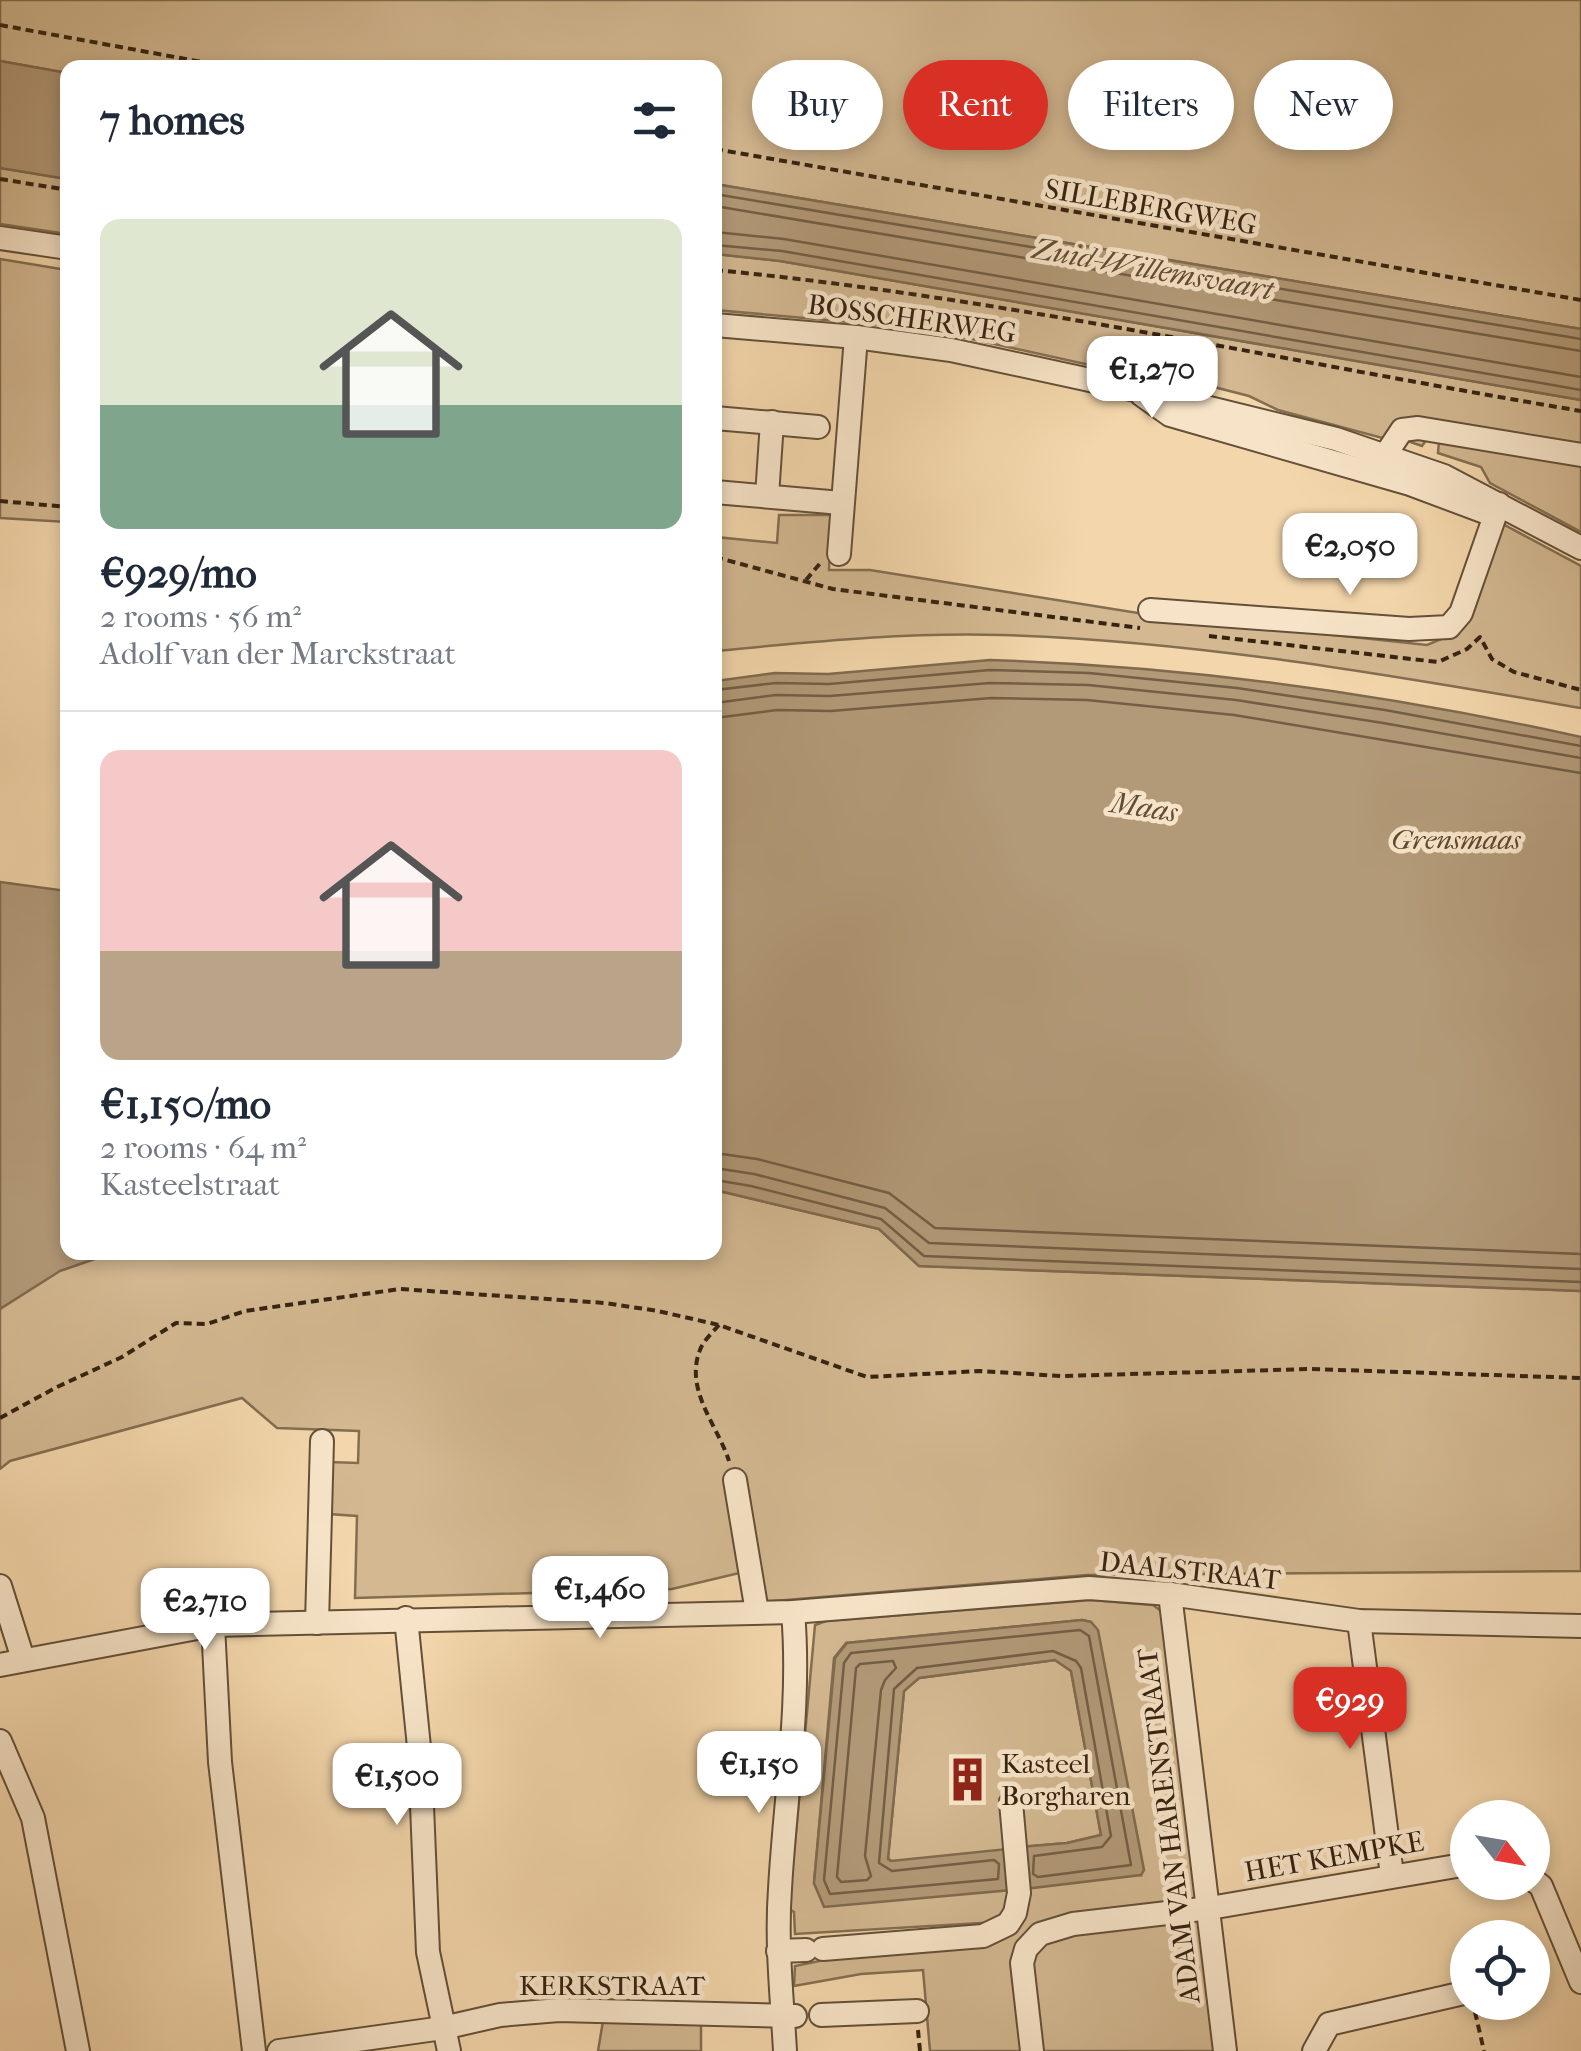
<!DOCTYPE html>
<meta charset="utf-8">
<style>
:root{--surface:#fff;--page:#f2f2f3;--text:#1f2937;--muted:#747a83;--line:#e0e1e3;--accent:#d93025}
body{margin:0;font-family:"IM FELL French Canon",serif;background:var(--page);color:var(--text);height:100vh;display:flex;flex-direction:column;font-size:38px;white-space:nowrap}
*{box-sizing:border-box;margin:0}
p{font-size:32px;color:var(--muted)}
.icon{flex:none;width:55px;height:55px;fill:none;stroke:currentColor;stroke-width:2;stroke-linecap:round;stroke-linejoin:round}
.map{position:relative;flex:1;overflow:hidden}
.panel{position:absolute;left:60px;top:60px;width:662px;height:1200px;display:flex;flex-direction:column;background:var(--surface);border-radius:20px;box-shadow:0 5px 15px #0003}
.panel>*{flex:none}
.hud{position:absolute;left:752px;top:60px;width:678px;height:90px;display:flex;gap:20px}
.needle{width:65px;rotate:121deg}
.controls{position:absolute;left:1450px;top:1800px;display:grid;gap:20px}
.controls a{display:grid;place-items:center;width:100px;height:100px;border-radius:50%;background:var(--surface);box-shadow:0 5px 15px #0003;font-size:50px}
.price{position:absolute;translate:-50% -85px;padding:0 22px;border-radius:20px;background:#fff;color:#222;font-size:32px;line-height:65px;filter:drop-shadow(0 2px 5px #0008)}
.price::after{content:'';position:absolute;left:50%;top:60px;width:30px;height:22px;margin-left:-15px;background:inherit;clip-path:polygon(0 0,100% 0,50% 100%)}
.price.active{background:var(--accent);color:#fff}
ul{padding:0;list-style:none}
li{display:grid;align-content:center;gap:20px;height:530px;padding:0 40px}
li+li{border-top:2px solid var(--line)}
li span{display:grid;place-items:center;height:310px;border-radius:20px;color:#555}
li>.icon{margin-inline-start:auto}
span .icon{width:180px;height:180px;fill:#fffc;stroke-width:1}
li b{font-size:42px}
h2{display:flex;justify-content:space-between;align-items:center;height:120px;padding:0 40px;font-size:42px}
.chip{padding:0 35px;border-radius:45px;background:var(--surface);box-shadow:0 5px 15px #0003;font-size:35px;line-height:90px}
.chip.active{background:var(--accent);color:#fff}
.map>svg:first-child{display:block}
</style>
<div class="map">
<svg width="1581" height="2051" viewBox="0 0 1581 2051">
<rect width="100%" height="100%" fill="#f3d6ab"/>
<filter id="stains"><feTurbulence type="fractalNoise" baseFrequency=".002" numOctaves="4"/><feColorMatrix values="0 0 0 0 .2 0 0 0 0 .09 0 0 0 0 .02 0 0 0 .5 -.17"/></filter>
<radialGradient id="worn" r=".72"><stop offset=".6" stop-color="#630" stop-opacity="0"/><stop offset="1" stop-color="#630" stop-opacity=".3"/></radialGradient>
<!-- green -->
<g fill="#d3b891" stroke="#846e51" stroke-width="2.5" fill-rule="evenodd">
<path d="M 0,0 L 1581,0 L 1581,329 L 715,184 L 715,68 L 68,68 L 67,73 L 0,61 Z"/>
<path d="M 0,168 L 67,179 L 67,234 L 0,224 Z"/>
<path d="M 715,254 L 780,261 L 1581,400 L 1581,453 L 1422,423 L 1386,439 L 1278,410 L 1249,396 L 1210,386 L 1176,384 L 967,338 L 894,326 L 715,310 Z"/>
<path d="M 0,259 L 67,270 L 67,522 L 0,518 Z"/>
<path d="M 1415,431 L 1581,459 L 1581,532 L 1490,483 L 1481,467 L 1438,453 L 1439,441 L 1427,439 L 1422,446 L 1398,438 Z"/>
<path d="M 779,515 L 831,515 L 829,570 L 870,570 L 1163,617 L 1427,645 L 1458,632 L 1499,522 L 1581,566 L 1581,708 C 1389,675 1197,641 1002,635 C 906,632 811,642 715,651 L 715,537 L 777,543 Z"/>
<path d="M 0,1027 L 68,1252 L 65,1269 L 112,1252 L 715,1252 L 715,1190 L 879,1229 L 919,1266 L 1581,1291 L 1581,1571 L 1087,1575 L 761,1602 L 756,1569 L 672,1589 L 355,1598 L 357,1516 L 329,1514 L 330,1462 L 358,1463 L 359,1431 L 277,1428 L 242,1398 L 10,1461 L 0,1469 Z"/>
<path d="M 1091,1600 L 1153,1605 L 1161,1611 L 1197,1900 L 1071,1915 L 1030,1951 L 1072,1932 L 1194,1917 L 1199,1922 L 1218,2051 L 930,2051 L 923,1970 L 861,1974 L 794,1986 L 795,1966 L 1015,1921 L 795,1934 L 794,1912 L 789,1909 L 815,1625 L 826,1621 ZM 1082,1620 L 1091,1622 L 1141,1875 L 1021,1847 L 1067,1843 L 1101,1835 L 1071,1671 L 1055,1660 L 919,1678 L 904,1691 L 888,1858 L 891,1861 L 824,1906 L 814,1883 L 834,1658 L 846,1643 Z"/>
<path d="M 603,2021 L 701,2024 L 701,2051 L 598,2051 Z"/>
</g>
<!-- water -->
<g fill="#b29977" stroke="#806a4e" stroke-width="2.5">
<path d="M 0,61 L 67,73 L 67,179 L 0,168 Z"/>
<path d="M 715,184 L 1581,329 L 1581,400 L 780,261 L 715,254 Z"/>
<path d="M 990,660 C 1188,666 1387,694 1581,737 L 1581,1291 L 919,1266 L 879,1229 L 715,1190 L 715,681 L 775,673 L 828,674 Z"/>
<path d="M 0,882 L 67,891 L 68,1252 L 112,1253 L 60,1271 L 0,1309 Z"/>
<path d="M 1082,1620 L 1091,1622 L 1098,1630 L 1144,1870 L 1141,1875 L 1024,1889 L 1020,1847 L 1067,1843 L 1101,1835 L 1071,1671 L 1055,1660 L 919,1678 L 904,1691 L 888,1859 L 891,1861 L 1007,1849 L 1011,1890 L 824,1907 L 814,1883 L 835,1658 L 847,1643 Z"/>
</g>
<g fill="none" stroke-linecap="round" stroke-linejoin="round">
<!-- shore -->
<g stroke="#745e44" stroke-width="2.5">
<path d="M 715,194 L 1581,339"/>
<path d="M 715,206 L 1581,351"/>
<path d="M 715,232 L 784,239 L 1581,377"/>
<path d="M 715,245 L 782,251 L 1581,390"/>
<path d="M 715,690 L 776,683 L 829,684 L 990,670 L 1089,673 L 1237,688 L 1385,710 L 1581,746"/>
<path d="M 715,703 L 776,695 L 830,696 L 990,683 L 1088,685 L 1236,700 L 1383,723 L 1581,758"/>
<path d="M 715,718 L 777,710 L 831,711 L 991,698 L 1087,700 L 1234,715 L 1581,773"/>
<path d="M 715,1153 L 757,1159 L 889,1193 L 935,1228 L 1581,1254"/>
<path d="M 715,1168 L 754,1174 L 885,1208 L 929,1243 L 1581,1269"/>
<path d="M 715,1180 L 751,1186 L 881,1219 L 924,1256 L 1581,1282"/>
<path d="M 1080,1630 L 1089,1636 L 1131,1865 L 1038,1877 L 1033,1874 L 1034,1856 L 1102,1847 L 1111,1836 L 1081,1668 L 1076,1661 L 1053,1651 L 917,1668 L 894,1689 L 879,1863 L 892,1871 L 994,1860 L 999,1864 L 998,1879 L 830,1894 L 824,1880 L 844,1663 L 851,1653 Z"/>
<path d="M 893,1661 L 896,1668 L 885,1680 L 881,1690 L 865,1856 L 871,1876 L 867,1880 L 841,1882 L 837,1877 L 856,1668 L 860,1664 Z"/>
</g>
<defs>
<g id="minor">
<path d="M 0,238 L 68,248"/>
<path d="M 715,325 L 856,337 L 951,350 L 1136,390 L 1336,439 L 1444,476 L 1581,548"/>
<path d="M 1142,395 L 1170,415 L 1410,484 L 1493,515"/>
<path d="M 715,418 L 818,427"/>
<path d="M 1386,454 L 1402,430 L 1418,428 L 1581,455"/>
<path d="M 715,492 L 841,503"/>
<path d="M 767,496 L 772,422"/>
<path d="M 839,554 L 856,337"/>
<path d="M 1150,610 L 1409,629 L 1449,627 L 1461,613 L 1499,504"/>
<path d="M 735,1480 L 757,1612"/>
<path d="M 0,1586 L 23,1659"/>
<path d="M 1170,1594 L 1225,2051"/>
<path d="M 406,1618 L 420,1757 L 428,1952 L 449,2051"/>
<path d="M 1359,1621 L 1392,1875"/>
<path d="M 317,1623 L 322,1441"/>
<path d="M 213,1625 L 220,1762 L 254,2051"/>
<path d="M 0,1665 L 213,1625 L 793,1612 L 1089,1588 L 1170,1594 L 1359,1621 L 1581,1626"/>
<path d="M 0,1741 L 33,1818 L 78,2051"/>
<path d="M 1532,1879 L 1541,1886 L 1581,1982"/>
<path d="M 823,1949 L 983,1936 L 1008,1924 L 1015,1913 L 1019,1893 L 1011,1802"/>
<path d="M 778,1951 L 806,1950"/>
<path d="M 821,2015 L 917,2011"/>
<path d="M 279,2051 L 443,2028 L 500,2015 L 559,2010 L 795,2016"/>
<path d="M 785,2051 C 782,1997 776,1943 780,1889 C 785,1797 801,1704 793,1612"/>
<path d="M 1032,2051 L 1022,1963 L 1026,1949 L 1040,1934 L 1073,1924 L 1210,1908 L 1468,1864"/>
<path d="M 1314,2051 L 1329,2024 L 1468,1992"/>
</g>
</defs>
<!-- minor casing -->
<use href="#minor" stroke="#645038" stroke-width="26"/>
<!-- path -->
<g stroke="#352311" stroke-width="4" stroke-dasharray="8 5" stroke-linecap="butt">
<path d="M 0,25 L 235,68"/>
<path d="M 715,149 L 1581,300"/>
<path d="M 0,179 L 68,190"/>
<path d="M 715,270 C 1005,298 1293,363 1581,411"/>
<path d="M 0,501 L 68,507"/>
<path d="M 715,557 L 833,589 L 1140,628"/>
<path d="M 806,580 L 822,561"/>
<path d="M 1209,636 L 1438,662 L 1467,649 L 1480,637 L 1492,659 L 1514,672 L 1581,690"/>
<path d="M 719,1325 C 713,1332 703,1341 700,1350 C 684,1390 718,1426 729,1461"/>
<path d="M 0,1418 L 57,1387 L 122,1357 L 176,1323 L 207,1324 L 245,1311 L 400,1289 L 605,1303 L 658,1311 L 719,1325 L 867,1377 L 980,1371 L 1061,1376 L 1311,1369 L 1581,1378"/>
<path d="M 1475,2012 L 1484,2051"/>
<path d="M 918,2030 L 920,2051"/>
</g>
<!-- minor -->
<use href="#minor" stroke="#f7e4c8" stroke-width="22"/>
</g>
<!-- icons -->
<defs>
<symbol id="building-bare" viewBox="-9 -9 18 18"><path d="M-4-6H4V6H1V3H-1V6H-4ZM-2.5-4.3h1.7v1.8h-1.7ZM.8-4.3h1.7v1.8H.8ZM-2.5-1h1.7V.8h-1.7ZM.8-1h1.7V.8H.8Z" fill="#8f2418" stroke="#f7e4c8" stroke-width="2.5" paint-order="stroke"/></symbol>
</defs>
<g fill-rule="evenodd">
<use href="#building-bare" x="936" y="1748" width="63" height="63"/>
</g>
<g text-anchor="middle" stroke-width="9" stroke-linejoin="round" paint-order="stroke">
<!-- street labels -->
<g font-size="28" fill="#352311" stroke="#f7e4c8">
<text transform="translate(1151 206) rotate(10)" y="10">SILLEBERGWEG</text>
<text transform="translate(912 318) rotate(8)" y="10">BOSSCHERWEG</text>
<text transform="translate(1190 1570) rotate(6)" y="10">DAALSTRAAT</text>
<text transform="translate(1168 1826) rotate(-97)" y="10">ADAM VAN HARENSTRAAT</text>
<text transform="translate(1334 1856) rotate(-10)" y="10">HET KEMPKE</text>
<text x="612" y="1995">KERKSTRAAT</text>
</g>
<!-- park labels -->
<g font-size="28" font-style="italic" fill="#5c4831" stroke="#f7e4c8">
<text x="1456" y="849">Grensmaas</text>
</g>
<!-- poi labels -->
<g font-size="28" fill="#352311" stroke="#f7e4c8" text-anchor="start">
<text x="1001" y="1773">Kasteel<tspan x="1001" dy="32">Borgharen</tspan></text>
</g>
<!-- water labels -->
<g font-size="30" font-style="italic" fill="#614c35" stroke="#f7e4c8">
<text transform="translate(1153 269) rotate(10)" y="10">Zuid-Willemsvaart</text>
<text transform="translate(1144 807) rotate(9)" y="10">Maas</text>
</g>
</g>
<rect width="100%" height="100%" filter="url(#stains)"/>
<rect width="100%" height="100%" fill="url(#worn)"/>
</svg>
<div class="controls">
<a><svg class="needle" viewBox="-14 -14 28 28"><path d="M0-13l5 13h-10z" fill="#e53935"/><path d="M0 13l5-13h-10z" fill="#747a83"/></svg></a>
<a><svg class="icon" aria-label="locate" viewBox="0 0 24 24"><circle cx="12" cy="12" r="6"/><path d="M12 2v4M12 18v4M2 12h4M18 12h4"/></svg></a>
</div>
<b class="price" style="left:1152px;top:421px">€1,270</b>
<b class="price" style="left:1350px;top:598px">€2,050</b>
<b class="price" style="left:600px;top:1641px">€1,460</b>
<b class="price" style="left:205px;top:1653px">€2,710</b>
<b class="price active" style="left:1350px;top:1752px">€929</b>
<b class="price" style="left:759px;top:1816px">€1,150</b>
<b class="price" style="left:397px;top:1828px">€1,500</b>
<div class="hud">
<a class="chip">Buy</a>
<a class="chip active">Rent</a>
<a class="chip">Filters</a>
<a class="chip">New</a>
</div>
<section class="panel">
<h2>7 homes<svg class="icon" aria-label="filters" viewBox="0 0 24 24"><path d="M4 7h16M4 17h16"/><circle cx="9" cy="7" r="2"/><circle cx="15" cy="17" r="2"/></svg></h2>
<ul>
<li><span style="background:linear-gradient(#dfe7d0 60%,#7fa58c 0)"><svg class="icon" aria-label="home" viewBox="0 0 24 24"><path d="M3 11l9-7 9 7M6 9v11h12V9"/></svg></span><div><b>€929/mo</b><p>2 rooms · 56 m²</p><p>Adolf van der Marckstraat</p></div></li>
<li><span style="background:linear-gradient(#f6c9c9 65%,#b9a48a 0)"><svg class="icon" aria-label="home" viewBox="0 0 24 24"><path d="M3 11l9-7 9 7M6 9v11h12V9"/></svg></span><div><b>€1,150/mo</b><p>2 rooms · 64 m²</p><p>Kasteelstraat</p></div></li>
</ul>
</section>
</div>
